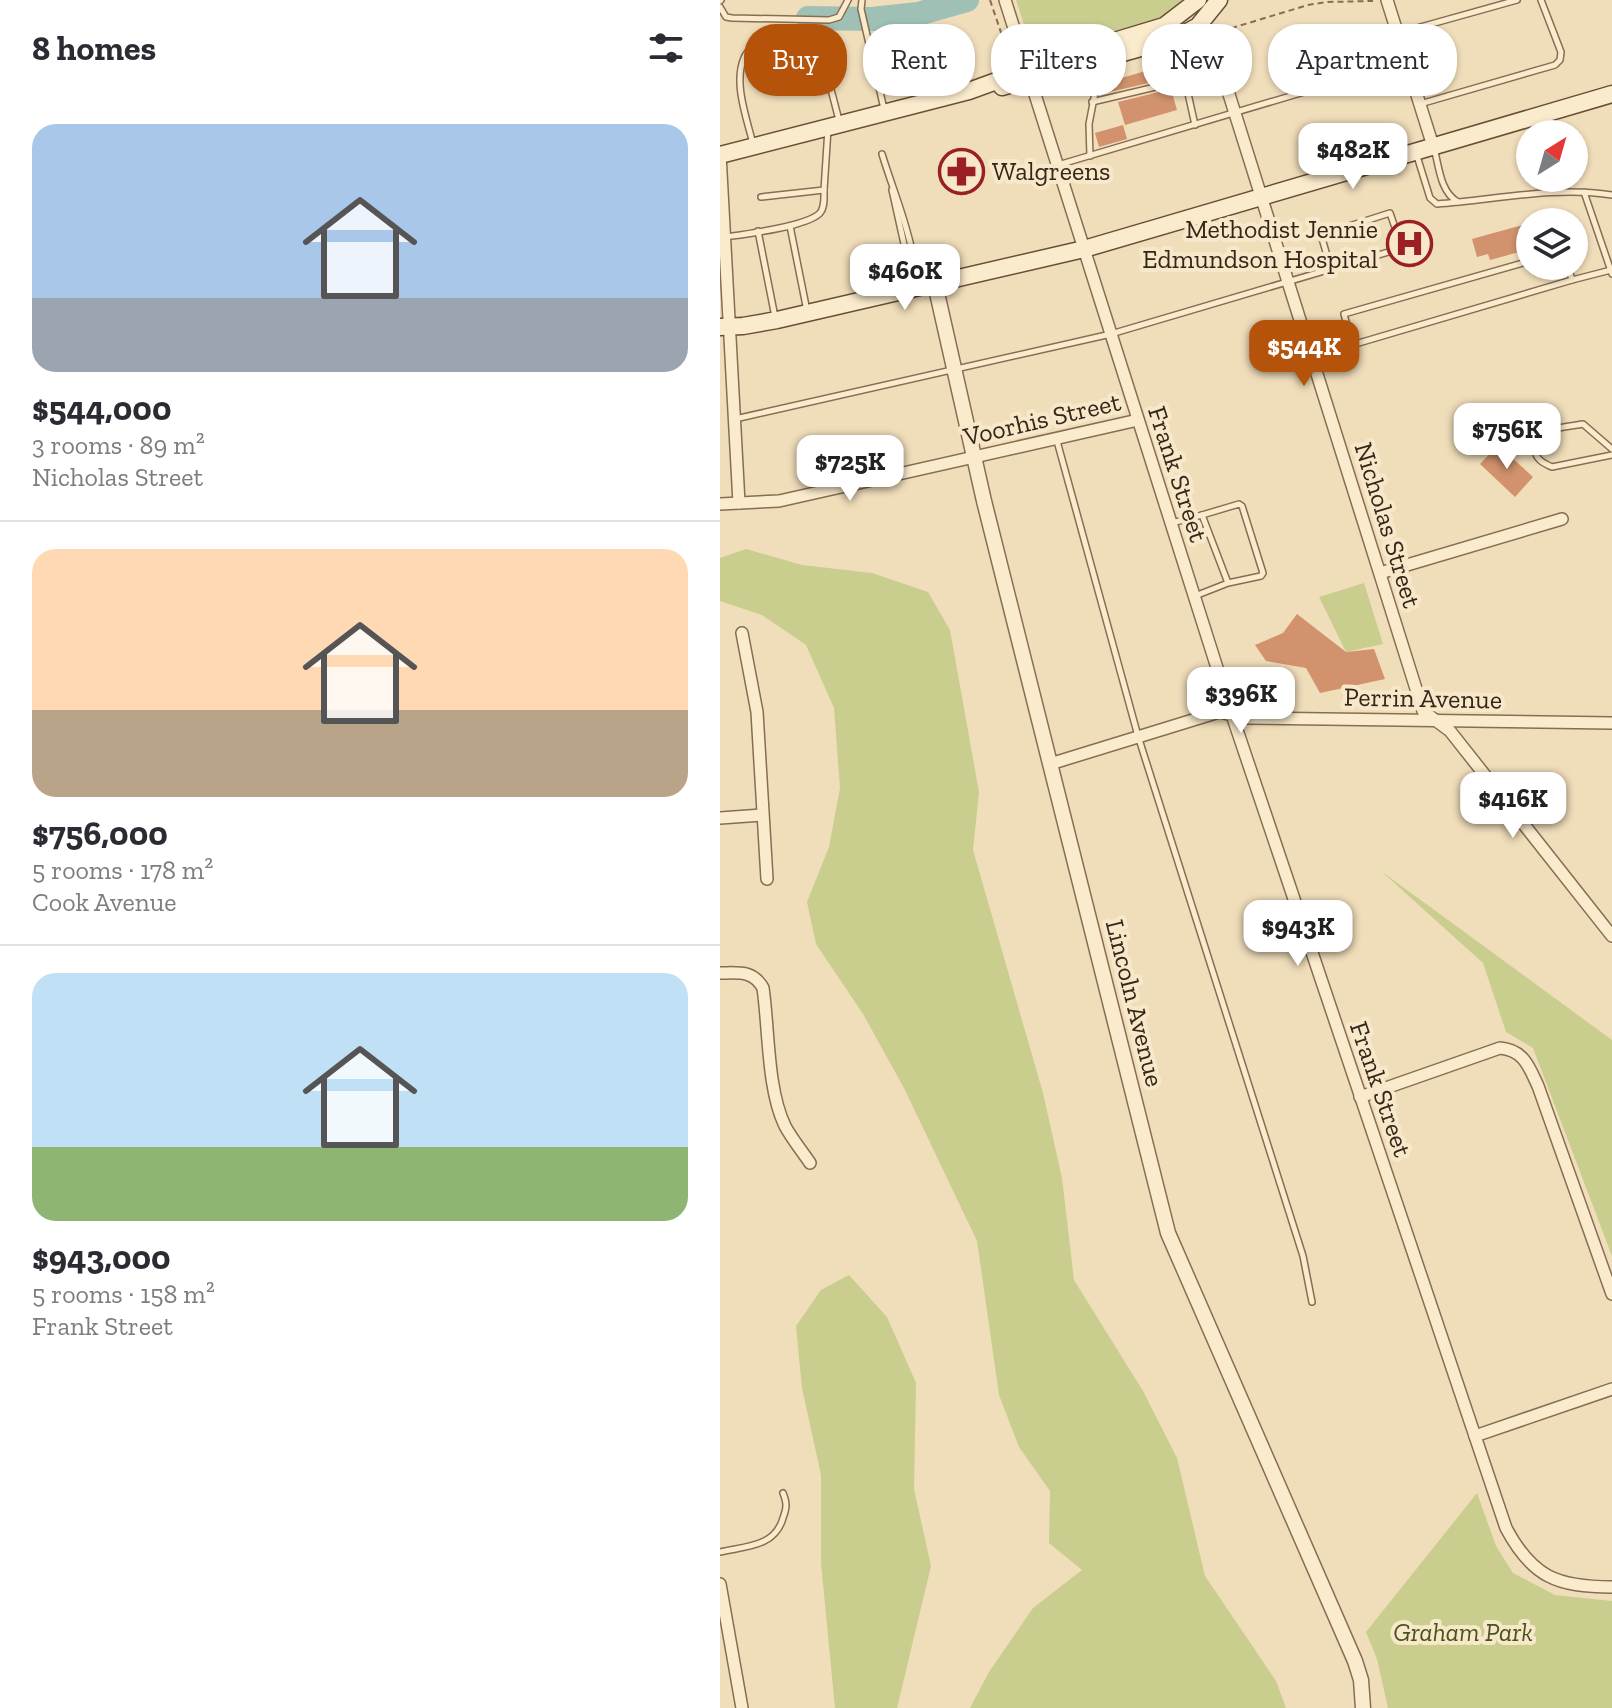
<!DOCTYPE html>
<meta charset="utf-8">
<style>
:root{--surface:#fff;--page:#f2f2f3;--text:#2b2b33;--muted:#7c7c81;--line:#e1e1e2;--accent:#b45309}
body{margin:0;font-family:"Zilla Slab",serif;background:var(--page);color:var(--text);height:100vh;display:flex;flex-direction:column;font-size:30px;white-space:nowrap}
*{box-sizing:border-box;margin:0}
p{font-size:26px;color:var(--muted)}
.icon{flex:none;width:44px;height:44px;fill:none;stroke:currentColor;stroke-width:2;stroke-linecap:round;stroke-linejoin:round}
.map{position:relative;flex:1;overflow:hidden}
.drawer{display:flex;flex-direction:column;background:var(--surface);width:720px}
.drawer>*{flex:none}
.guide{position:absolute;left:24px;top:24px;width:748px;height:72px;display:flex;gap:16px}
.needle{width:52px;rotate:37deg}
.buttons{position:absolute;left:796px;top:120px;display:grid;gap:16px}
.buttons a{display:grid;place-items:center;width:72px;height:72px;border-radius:50%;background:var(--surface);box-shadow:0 2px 6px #0004;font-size:40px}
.price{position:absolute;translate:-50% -68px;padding:0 18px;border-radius:16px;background:#fff;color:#222;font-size:26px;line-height:52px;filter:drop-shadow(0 2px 4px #0008)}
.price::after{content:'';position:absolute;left:50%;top:48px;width:24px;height:18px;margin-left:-12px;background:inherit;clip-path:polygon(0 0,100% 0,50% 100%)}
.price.active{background:var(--accent);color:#fff}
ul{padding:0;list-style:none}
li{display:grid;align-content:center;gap:16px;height:424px;padding:0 32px}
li+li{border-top:2px solid var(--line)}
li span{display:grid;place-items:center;height:248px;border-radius:24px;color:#555}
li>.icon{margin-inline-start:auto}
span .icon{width:144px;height:144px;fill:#fffc;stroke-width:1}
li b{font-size:34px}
h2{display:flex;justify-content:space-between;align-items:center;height:96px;padding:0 32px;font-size:34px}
.pill{padding:0 28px;border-radius:32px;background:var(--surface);box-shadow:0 2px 6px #0004;font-size:28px;line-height:72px}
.pill.active{background:var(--accent);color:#fff}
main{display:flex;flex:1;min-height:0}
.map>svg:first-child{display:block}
</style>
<main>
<section class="drawer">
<h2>8 homes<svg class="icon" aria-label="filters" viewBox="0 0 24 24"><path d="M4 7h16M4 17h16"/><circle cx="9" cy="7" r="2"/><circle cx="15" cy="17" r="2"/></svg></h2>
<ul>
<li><span style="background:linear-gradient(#a9c7e8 70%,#9aa5b1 0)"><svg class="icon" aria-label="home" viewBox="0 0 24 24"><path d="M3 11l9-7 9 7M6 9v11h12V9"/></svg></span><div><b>$544,000</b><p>3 rooms · 89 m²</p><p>Nicholas Street</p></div></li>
<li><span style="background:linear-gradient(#ffd9b3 65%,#b9a48a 0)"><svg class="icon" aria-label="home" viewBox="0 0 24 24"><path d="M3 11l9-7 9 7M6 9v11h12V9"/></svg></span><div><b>$756,000</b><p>5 rooms · 178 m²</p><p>Cook Avenue</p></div></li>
<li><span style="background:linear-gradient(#bfe0f5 70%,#8fb573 0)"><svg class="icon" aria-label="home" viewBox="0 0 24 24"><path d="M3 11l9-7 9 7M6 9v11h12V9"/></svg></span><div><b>$943,000</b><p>5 rooms · 158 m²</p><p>Frank Street</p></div></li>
</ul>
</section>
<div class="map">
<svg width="892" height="1708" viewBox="0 0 892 1708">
<rect width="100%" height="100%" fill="#f0ddba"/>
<!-- green -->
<g fill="#c9ce8e">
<path d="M 296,0 L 468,0 L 445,18 L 320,49 L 309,40 Z"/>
<path d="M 26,549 L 82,565 L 152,573 L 208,592 L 230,630 L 259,792 L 253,850 L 323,1093 L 342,1178 L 354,1280 L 423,1391 L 457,1458 L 485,1576 L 556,1681 L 566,1708 L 250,1708 L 269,1672 L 313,1608 L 362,1570 L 329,1543 L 330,1491 L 299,1447 L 279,1395 L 257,1241 L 184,1088 L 143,1014 L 96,944 L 87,902 L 109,847 L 120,788 L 114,708 L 86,645 L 42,615 L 0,601 L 0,558 Z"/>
<path d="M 644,583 L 663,644 L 626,652 L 599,597 Z"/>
<path d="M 661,871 L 892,1040 L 892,1256 L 813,1048 L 786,1032 L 763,963 Z"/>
<path d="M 129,1275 L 167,1317 L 196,1383 L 194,1489 L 211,1566 L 177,1708 L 115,1708 L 101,1563 L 101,1475 L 82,1388 L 76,1326 L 101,1290 Z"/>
<path d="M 757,1493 L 776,1546 L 793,1573 L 835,1595 L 892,1601 L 892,1708 L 668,1708 L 657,1659 L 646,1632 Z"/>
</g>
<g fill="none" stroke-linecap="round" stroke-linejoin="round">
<!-- river -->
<path stroke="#9fc0b5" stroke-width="24" d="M 88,18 L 152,19 L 198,14 L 247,0"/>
</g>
<!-- building -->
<g fill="#d1926d">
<path d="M 446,65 L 450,78 L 390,92 L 388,82 Z"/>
<path d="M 451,89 L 457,110 L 405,125 L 398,102 Z"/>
<path d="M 403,125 L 407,139 L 379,147 L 375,133 Z"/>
<path d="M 810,223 L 810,249 L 770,260 L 768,254 L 757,257 L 752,239 Z"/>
<path d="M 778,445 L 813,477 L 795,497 L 760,464 Z"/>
<path d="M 577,614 L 626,652 L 654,649 L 665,679 L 600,693 L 586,668 L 546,661 L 535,645 L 563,633 Z"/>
</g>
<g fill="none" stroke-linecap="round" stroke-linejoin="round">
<defs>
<g id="service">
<path d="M 142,0 L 141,9 L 164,109"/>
<path d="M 0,1 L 1,0"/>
<path d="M 0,7 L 6,17 L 12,18 L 109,20 L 119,17 L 128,0"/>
<path d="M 679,33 L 797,0"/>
<path d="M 150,47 L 223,34 L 228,35 L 240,89"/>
<path d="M 465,80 L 475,125"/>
<path d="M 372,102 L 499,72"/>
<path d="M 700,104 L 835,65 L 840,60 L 841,52 L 821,0"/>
<path d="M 33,144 C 27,119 13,83 24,58 C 28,48 39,43 49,43 C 105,39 107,77 119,120"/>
<path d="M 714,148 C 719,166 720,192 738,202"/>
<path d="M 162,154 C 172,187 185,217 192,251"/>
<path d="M 370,156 L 369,124 L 379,72 L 376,64"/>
<path d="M 697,156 L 710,198 L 717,204 C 775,200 834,186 892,195"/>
<path d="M 338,165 L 685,62"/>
<path d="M 172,190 L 186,253"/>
<path d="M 864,192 L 892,274"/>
<path d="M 41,197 L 104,190 L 108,129"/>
<path d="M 70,226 L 87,311"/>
<path d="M 38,231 L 55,317"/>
<path d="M 5,237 C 26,234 84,227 99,214 C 105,209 104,198 104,190"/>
<path d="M 848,266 L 852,280 L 891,270"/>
<path d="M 632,345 L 852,280"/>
<path d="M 594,358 L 632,345 L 624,314 L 810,261"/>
<path d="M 15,419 L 391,334 L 682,248 L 670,213 L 601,235 L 611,269"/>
<path d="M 337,441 L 418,736 L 583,1256 L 592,1302"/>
<path d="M 892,449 L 863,424 C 848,427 814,427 815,449 C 815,459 823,463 832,467 L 892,455"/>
<path d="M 452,523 L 482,515"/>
<path d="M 475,596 L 508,583 L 541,576 L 543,573 L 522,506 L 519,504 L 482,515 L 508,583"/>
<path d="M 0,1552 C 26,1546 55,1547 63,1518 C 67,1507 67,1503 63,1493"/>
</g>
<g id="minor">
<path d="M 285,0 L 512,715 L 786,1528 C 812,1577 837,1587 892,1587"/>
<path d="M 667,0 L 713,146"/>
<path d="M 456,38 L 502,72 L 703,711 L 730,731 L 892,936"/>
<path d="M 0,154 L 19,503"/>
<path d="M 0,504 L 59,501 L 418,420"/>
<path d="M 660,573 L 842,519"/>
<path d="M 22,633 L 37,712 L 47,879"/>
<path d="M 330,764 L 499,712 L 527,718 L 892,723"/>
<path d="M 0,818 L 42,815"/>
<path d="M 0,973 C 19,973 33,970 43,988 C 49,1029 47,1089 65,1126 C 72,1139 82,1151 90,1163"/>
<path d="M 640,1097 L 780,1048 C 804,1050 809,1067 818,1086 L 892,1294"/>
<path d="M 755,1436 L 892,1389"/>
<path d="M 0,1584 L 22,1708"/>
</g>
<path id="tertiary" d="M 215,284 L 264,501 L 448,1233 L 635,1661 L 641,1680 L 643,1708"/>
<g id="secondary">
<path d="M 282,87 L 456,38 L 478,26 L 499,0"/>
<path d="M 0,155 L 249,91 L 351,54 L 444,26 L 478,0"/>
<path d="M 0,327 L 23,326 L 57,320 L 364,249 L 892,94"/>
</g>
</defs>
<!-- service casing -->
<use href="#service" stroke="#876d53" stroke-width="8"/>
<!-- minor casing -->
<use href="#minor" stroke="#876d53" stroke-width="14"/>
<!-- tertiary casing -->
<use href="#tertiary" stroke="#876d53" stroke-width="17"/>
<!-- secondary casing -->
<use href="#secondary" stroke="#694e37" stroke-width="19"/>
<!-- path -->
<g stroke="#876d53" stroke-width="2" stroke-dasharray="6 4" stroke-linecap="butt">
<path d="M 270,0 L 290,59"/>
<path d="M 492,34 L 588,5 L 607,2 L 653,1"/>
</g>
<!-- service -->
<use href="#service" stroke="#fbebcd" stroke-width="5"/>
<!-- minor -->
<use href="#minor" stroke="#fbebcd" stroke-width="11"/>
<!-- tertiary -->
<use href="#tertiary" stroke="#fbebcd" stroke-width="14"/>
<!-- secondary -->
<use href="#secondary" stroke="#fbebcd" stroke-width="16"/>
</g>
<!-- icons -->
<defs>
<symbol id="pharmacy-ring" viewBox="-11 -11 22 22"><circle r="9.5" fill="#f7e8c9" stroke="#9a2026" stroke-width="1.5"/><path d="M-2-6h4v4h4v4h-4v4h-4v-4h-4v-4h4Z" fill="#9a2026"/></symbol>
<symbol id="hospital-ring" viewBox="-11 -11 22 22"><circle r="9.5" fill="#f7e8c9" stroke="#9a2026" stroke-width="1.5"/><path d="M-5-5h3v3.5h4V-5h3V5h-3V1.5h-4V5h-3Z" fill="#9a2026"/></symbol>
</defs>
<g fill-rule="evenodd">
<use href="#pharmacy-ring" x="216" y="146" width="51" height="51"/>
<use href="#hospital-ring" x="664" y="218" width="51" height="51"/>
</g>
<g text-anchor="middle" stroke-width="8" stroke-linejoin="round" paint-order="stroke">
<!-- poi labels -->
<g font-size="26" fill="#352619" stroke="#f7e8c9" text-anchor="start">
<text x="272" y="180">Walgreens</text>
<text x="658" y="238" text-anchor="end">Methodist Jennie<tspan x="658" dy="30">Edmundson Hospital</tspan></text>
</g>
<!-- street labels -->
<g font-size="26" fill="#352619" stroke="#f7e8c9">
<text transform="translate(322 419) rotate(-13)" y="9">Voorhis Street</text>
<text transform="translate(458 474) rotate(72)" y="9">Frank Street</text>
<text transform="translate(668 525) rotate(73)" y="9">Nicholas Street</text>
<text transform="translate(703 698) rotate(1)" y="9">Perrin Avenue</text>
<text transform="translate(415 1003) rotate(76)" y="9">Lincoln Avenue</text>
<text transform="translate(661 1089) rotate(71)" y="9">Frank Street</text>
</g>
<!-- park labels -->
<g font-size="26" font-style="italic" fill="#48531f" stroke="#f7e8c9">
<text x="743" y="1641">Graham Park</text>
</g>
</g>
</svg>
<div class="buttons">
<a><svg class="needle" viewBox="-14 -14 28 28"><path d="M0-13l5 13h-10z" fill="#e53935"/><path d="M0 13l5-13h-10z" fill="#7c7c81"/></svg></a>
<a><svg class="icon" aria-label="layers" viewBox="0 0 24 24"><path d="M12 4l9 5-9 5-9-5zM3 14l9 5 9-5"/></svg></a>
</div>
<b class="price" style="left:633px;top:191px">$482K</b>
<b class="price" style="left:185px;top:312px">$460K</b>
<b class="price active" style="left:584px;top:388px">$544K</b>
<b class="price" style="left:787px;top:471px">$756K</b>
<b class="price" style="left:130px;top:503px">$725K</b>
<b class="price" style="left:521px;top:735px">$396K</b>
<b class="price" style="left:793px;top:840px">$416K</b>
<b class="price" style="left:578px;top:968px">$943K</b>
<div class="guide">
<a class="pill active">Buy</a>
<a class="pill">Rent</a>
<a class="pill">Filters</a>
<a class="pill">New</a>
<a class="pill">Apartment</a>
</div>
</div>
</main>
